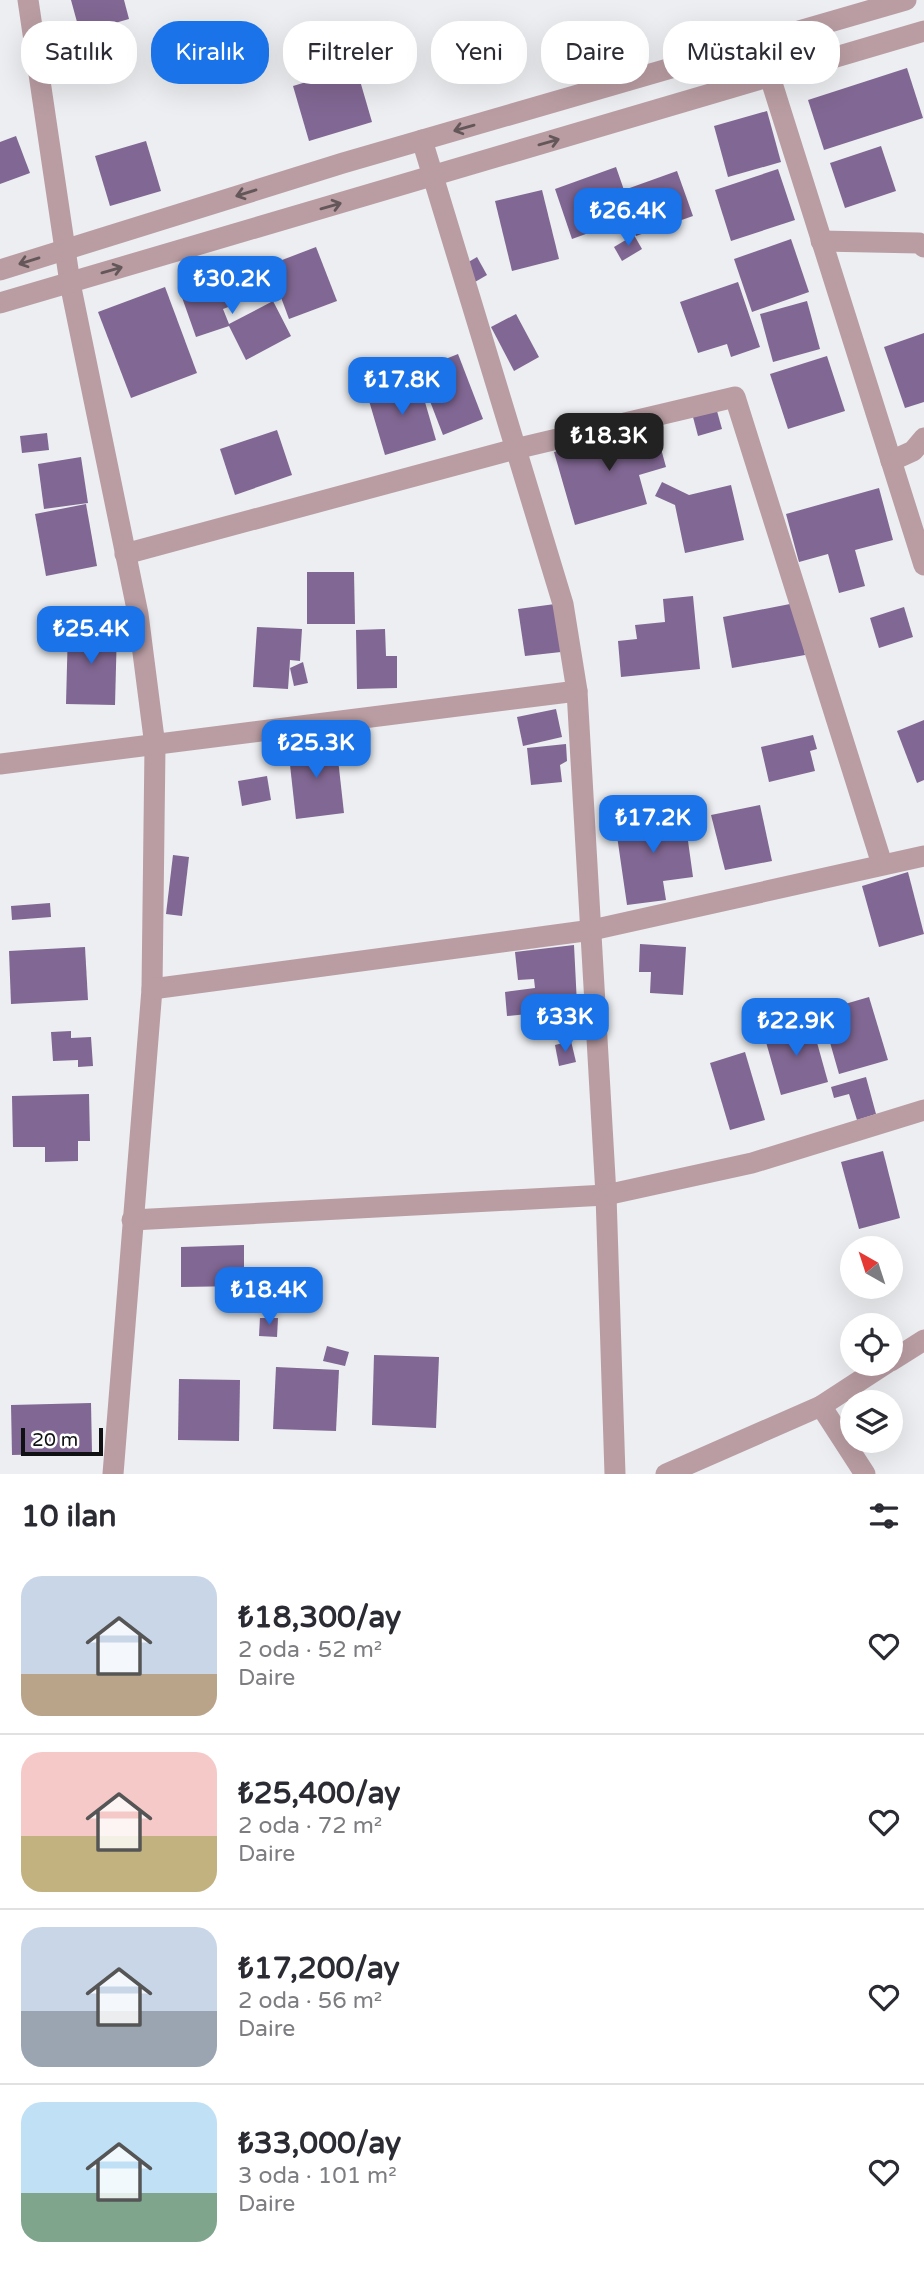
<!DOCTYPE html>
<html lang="tr">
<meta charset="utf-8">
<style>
:root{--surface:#fff;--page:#f2f2f3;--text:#2b2b33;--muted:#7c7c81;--line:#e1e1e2;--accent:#1a73e8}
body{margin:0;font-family:"Varela Round",sans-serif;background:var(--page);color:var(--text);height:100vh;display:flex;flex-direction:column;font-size:26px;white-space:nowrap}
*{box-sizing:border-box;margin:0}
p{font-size:23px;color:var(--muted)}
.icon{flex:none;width:38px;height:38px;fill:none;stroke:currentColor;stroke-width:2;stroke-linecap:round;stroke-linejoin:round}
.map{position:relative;height:1474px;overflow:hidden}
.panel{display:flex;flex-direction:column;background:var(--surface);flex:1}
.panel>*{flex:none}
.hud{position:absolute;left:21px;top:21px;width:882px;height:63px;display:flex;gap:14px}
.needle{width:46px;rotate:321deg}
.buttons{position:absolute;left:840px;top:1236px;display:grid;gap:14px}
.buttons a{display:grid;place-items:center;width:63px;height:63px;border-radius:50%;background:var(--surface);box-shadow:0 7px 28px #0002;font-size:35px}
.scale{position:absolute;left:21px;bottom:18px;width:82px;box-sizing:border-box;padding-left:7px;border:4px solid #101112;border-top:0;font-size:19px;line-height:24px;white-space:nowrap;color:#101112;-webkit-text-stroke:5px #fff;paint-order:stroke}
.price{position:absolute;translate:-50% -60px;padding:0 16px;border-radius:14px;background:var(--accent);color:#fff;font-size:23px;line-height:46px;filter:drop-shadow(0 2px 4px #0008)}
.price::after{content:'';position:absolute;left:50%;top:42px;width:21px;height:16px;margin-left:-10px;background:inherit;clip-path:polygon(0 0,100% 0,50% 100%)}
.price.selected{background:#222;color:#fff}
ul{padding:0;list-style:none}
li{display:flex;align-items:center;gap:21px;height:175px;padding:0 21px}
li+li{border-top:2px solid var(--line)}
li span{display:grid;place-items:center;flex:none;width:196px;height:140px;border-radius:21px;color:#555}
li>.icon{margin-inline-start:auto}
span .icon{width:84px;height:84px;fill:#fffc;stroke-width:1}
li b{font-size:30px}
h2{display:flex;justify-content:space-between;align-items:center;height:84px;padding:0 21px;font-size:30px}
.tag{padding:0 24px;border-radius:28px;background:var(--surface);box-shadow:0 7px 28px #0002;font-size:24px;line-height:63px}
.tag.selected{background:var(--accent);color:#fff}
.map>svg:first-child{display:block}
</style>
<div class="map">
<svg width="924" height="1474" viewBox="0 0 924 1474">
<rect width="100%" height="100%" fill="#eceef1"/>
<!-- building -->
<g fill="#816793">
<path d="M 71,0 L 124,0 L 129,19 L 80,33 Z"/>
<path d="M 356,67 L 372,122 L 309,141 L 293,86 Z"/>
<path d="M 907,68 L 923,118 L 824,150 L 808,100 Z"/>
<path d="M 767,111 L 781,162 L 728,177 L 714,126 Z"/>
<path d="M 16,136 L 30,173 L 0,184 L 0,142 Z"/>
<path d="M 146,141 L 161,191 L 110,206 L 95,156 Z"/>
<path d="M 881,146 L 896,191 L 845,208 L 830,163 Z"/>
<path d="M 616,167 L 624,190 L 677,171 L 693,216 L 636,236 L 630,218 L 572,239 L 555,189 Z"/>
<path d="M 778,169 L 795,220 L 731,241 L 715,190 Z"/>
<path d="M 542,190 L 559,259 L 512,271 L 495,201 Z"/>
<path d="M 634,235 L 642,249 L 622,261 L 614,247 Z"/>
<path d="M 791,239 L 809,292 L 752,312 L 734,259 Z"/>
<path d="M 316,247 L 337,301 L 289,319 L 269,265 Z"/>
<path d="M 477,257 L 487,275 L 475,282 L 465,264 Z"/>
<path d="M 225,272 L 236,304 L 223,309 L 229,324 L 273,301 L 291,336 L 246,360 L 229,326 L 196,337 L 179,289 Z"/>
<path d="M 738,282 L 760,347 L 731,357 L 727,344 L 698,353 L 680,302 Z"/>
<path d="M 165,287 L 197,373 L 131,398 L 98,312 Z"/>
<path d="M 807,301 L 820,349 L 773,362 L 760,314 Z"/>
<path d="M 516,314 L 539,357 L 514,371 L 491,327 Z"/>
<path d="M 924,333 L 924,402 L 905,408 L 884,347 Z"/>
<path d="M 458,354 L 483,419 L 443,435 L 418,370 Z"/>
<path d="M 827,356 L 845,411 L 788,429 L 770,374 Z"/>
<path d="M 401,364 L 408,377 L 388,387 L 382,374 Z"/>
<path d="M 418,378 L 436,440 L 385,455 L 367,394 Z"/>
<path d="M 717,411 L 722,429 L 698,436 L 693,417 Z"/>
<path d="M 654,423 L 666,467 L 639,475 L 647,504 L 575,525 L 554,452 Z"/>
<path d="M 277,430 L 292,475 L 235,495 L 220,449 Z"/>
<path d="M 47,433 L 49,450 L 22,453 L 20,436 Z"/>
<path d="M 81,457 L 88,503 L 44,509 L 38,464 Z"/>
<path d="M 662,482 L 689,495 L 731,485 L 744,540 L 685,553 L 675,505 L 655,496 Z"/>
<path d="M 879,488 L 893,540 L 855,550 L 865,586 L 839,593 L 828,554 L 799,562 L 786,514 Z"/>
<path d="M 86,504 L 97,566 L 46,576 L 35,514 Z"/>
<path d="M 307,572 L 354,572 L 355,624 L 307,624 Z"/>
<path d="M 693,596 L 700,669 L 621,677 L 618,641 L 637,639 L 635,625 L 665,622 L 663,599 Z"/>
<path d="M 795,603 L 805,655 L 732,668 L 723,617 Z"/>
<path d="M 555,604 L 561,652 L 525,656 L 518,609 Z"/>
<path d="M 904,607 L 913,637 L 879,648 L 870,618 Z"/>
<path d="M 257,627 L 302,629 L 300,661 L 290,660 L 288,689 L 253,687 Z"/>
<path d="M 68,628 L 117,629 L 115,705 L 66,704 Z"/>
<path d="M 385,629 L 386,656 L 397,656 L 397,688 L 357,689 L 356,630 Z"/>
<path d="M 303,662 L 308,683 L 294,686 L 290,668 Z"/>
<path d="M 556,709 L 562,737 L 523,746 L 517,717 Z"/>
<path d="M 924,720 L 924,780 L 917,783 L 897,731 Z"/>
<path d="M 813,735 L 817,749 L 810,751 L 815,771 L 769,782 L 761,747 Z"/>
<path d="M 336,741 L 344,813 L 296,819 L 288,747 Z"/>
<path d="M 566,744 L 567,761 L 560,765 L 562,782 L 531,785 L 527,748 Z"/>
<path d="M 267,776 L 271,800 L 242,806 L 238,781 Z"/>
<path d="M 760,805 L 772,861 L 725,870 L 711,815 Z"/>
<path d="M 684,812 L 693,877 L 663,881 L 666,900 L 627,905 L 615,822 Z"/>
<path d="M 173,855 L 189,857 L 182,916 L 166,914 Z"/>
<path d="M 908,872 L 924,934 L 879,947 L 862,886 Z"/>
<path d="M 50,903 L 51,917 L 12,920 L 11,906 Z"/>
<path d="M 640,944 L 686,947 L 683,995 L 650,993 L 651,972 L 639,972 Z"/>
<path d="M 574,945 L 578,1024 L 539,1028 L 538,1013 L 507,1016 L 505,992 L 535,988 L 534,979 L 518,980 L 515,952 Z"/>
<path d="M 85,947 L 88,1000 L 11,1004 L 9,951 Z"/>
<path d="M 869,997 L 888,1060 L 839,1074 L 821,1011 Z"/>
<path d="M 811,1021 L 828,1082 L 781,1095 L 764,1035 Z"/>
<path d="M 71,1031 L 71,1038 L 91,1037 L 93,1066 L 78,1067 L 78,1060 L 53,1061 L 51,1032 Z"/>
<path d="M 571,1041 L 576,1062 L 559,1066 L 555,1045 Z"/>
<path d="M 745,1052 L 765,1120 L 730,1130 L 710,1063 Z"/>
<path d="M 866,1077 L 876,1114 L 857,1120 L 849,1094 L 834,1098 L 831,1087 Z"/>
<path d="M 89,1094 L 90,1141 L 78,1141 L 78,1161 L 45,1162 L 45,1147 L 13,1147 L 12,1096 Z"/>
<path d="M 883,1151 L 900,1218 L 859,1229 L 841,1162 Z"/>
<path d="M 244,1245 L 244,1286 L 181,1287 L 181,1247 Z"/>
<path d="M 260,1318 L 278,1318 L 277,1337 L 259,1336 Z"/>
<path d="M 327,1346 L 349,1352 L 345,1366 L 323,1361 Z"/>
<path d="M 374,1355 L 439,1357 L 436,1428 L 372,1425 Z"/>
<path d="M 276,1367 L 339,1370 L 336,1431 L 273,1429 Z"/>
<path d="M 179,1379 L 240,1380 L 239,1441 L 178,1440 Z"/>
<path d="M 91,1403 L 92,1453 L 12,1455 L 11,1405 Z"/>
</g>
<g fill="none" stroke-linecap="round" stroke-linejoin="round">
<!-- minor -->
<g stroke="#b99da3" stroke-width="21">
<path d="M 28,0 L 70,283 L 138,614 L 155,746 L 152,989 L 113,1474"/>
<path d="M 759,42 L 924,565"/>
<path d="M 821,241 L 919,243 L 924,247"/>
<path d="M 0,270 L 343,163 L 906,0"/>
<path d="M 0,303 L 924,31"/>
<path d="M 891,461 L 913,451 L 924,438"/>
<path d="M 125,554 L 515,449 L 735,397 L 882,864"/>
<path d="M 577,691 L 606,1195 L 615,1474"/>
<path d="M 0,764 L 577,691 L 563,604 L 422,140"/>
<path d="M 152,989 L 592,930 L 924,856"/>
<path d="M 132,1220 L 606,1195 L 752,1163 L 924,1110"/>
<path d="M 891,1361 L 924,1340"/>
<path d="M 821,1406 L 865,1474"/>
<path d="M 666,1474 L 821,1406 L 887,1363"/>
</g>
</g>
<!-- one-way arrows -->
<defs><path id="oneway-shaft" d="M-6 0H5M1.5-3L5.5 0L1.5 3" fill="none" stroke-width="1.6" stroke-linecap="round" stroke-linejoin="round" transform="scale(1.75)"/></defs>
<g stroke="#64575a">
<use href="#oneway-shaft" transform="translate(464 128) rotate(164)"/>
<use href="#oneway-shaft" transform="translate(549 142) rotate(-16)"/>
<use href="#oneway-shaft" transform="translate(246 193) rotate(163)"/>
<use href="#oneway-shaft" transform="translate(331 206) rotate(-16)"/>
<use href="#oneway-shaft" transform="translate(29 261) rotate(163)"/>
<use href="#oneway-shaft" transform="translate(112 270) rotate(-16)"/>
</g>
</svg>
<div class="buttons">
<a><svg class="needle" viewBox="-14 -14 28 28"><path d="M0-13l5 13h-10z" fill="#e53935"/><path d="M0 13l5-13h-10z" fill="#7c7c81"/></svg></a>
<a><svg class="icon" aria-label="locate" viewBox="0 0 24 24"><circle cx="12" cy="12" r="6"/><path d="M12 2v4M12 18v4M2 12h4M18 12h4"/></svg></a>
<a><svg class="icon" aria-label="layers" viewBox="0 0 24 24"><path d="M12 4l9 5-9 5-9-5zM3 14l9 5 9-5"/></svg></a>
</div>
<div class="scale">20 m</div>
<b class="price" style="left:628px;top:248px">₺26.4K</b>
<b class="price" style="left:232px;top:316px">₺30.2K</b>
<b class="price" style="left:402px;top:417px">₺17.8K</b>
<b class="price selected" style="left:609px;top:473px">₺18.3K</b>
<b class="price" style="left:91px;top:666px">₺25.4K</b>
<b class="price" style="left:316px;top:780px">₺25.3K</b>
<b class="price" style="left:653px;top:855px">₺17.2K</b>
<b class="price" style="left:565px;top:1054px">₺33K</b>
<b class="price" style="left:796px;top:1058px">₺22.9K</b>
<b class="price" style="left:269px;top:1327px">₺18.4K</b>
<div class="hud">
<a class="tag">Satılık</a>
<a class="tag selected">Kiralık</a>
<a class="tag">Filtreler</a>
<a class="tag">Yeni</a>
<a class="tag">Daire</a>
<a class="tag">Müstakil ev</a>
</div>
</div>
<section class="panel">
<h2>10 ilan<svg class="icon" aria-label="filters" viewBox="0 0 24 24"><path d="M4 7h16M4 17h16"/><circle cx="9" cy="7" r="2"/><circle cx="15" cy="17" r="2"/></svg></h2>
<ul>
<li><span style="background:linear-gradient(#c9d6e8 70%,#b9a48a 0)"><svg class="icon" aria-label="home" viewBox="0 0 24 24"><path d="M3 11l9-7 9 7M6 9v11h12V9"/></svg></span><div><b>₺18,300/ay</b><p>2 oda · 52 m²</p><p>Daire</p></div><svg class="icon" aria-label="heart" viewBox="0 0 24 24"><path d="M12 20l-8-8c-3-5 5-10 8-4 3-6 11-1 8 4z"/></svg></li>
<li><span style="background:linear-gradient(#f6c9c9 60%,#c2b280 0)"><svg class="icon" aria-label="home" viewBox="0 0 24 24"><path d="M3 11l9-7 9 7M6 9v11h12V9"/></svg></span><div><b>₺25,400/ay</b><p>2 oda · 72 m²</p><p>Daire</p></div><svg class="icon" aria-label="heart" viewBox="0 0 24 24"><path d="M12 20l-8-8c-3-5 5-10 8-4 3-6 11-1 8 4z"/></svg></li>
<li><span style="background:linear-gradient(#c9d6e8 60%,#9aa5b1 0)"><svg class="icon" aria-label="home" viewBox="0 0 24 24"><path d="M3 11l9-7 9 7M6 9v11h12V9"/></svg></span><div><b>₺17,200/ay</b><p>2 oda · 56 m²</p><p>Daire</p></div><svg class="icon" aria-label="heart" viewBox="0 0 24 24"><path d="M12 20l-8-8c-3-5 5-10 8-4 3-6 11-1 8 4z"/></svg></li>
<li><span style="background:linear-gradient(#bfe0f5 65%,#7fa58c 0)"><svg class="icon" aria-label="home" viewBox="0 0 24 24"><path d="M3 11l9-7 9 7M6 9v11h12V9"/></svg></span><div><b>₺33,000/ay</b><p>3 oda · 101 m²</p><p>Daire</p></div><svg class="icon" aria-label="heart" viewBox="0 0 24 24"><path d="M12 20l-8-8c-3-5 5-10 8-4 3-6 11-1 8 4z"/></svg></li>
</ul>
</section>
